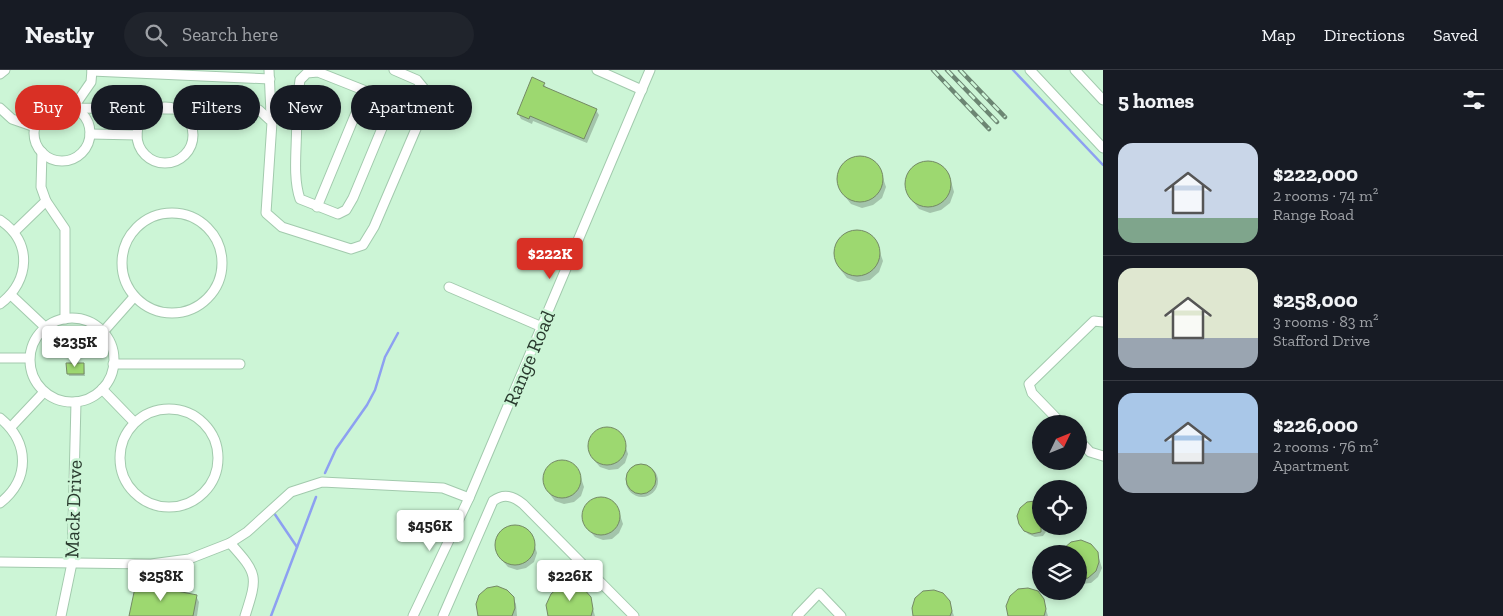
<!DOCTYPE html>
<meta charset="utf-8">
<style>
:root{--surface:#171b24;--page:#20242c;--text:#f1f3f6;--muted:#9ea1a6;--line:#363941;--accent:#d93025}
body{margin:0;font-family:"Zilla Slab",serif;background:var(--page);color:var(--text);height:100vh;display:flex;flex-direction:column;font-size:19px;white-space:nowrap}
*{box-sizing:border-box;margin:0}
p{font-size:16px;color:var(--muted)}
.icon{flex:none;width:28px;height:28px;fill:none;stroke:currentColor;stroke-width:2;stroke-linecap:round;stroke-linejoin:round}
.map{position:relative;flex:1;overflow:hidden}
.side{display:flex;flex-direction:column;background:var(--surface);width:400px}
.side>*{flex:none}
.banner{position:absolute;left:15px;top:15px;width:475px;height:45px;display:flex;gap:10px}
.needle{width:32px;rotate:47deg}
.buttons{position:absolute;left:1032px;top:345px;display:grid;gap:10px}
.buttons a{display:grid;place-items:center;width:55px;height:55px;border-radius:50%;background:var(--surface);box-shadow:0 2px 8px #0003;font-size:25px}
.price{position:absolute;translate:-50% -42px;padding:0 11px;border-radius:5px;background:#fff;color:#222;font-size:16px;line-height:32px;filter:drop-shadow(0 1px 2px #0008)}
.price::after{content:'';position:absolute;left:50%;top:30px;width:15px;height:11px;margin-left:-8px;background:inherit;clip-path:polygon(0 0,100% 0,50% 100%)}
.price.selected{background:var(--accent);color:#fff}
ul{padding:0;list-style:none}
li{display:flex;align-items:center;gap:15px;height:125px;padding:0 15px}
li+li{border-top:1px solid var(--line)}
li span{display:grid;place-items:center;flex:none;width:140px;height:100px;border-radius:15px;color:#555}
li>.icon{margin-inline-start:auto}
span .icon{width:60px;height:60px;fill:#fffc;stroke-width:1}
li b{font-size:21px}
h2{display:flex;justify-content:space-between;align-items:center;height:60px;padding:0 15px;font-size:21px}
.tag{padding:0 18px;border-radius:22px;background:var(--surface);box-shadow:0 2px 8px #0003;font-size:18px;line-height:45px}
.tag.selected{background:var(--accent);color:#fff}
header{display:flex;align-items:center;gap:30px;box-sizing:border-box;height:70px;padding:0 25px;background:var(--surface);border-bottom:1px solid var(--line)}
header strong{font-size:24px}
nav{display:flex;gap:28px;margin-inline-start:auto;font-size:18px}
.search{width:350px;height:45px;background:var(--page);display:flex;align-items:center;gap:12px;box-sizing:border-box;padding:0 18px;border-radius:28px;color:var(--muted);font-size:19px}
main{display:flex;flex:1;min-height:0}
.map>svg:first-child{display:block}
</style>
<header>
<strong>Nestly</strong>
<div class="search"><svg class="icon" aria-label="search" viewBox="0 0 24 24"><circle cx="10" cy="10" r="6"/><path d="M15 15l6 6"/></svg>Search here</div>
<nav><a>Map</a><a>Directions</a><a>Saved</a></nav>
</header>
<main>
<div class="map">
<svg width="1103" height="546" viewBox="0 0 1103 546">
<rect width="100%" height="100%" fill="#ccf5d6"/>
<!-- shadow -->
<g fill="#0003">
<path d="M 544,14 L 547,19 L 596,40 L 599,45 L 587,73 L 533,51 L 532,54 L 521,49 L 518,43 Z"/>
<path d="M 862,86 L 873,90 L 880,99 L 886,117 L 882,128 L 873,135 L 862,138 L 851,134 L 843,124 L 837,107 L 841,96 L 850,88 Z"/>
<path d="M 930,91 L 941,95 L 949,104 L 954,122 L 950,133 L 941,140 L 930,143 L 919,139 L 911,129 L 906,112 L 909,101 L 918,93 Z"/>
<path d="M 858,160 L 869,164 L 877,174 L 883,191 L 879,202 L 870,210 L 858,212 L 847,208 L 840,199 L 834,181 L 838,170 L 847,162 Z"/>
<path d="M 84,294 L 85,306 L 69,306 L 68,303 Z"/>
<path d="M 608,358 L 617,362 L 623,369 L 628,384 L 625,393 L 618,399 L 609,400 L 600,397 L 594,390 L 589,375 L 592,366 L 599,360 Z"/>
<path d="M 564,391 L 573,394 L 579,402 L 584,417 L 581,426 L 574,432 L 564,434 L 555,431 L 549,423 L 544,408 L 547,399 L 554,393 Z"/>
<circle cx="642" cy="411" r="16"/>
<path d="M 603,429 L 611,432 L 618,439 L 623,454 L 619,463 L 612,469 L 603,470 L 595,467 L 589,460 L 584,445 L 587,436 L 594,430 Z"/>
<path d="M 1035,432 L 1041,434 L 1041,456 L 1050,456 L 1043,466 L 1035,467 L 1028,464 L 1023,458 Z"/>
<path d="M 516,457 L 525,460 L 532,467 L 537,483 L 534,492 L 526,498 L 517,500 L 508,497 L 501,489 L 496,474 L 499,464 L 507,458 Z"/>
<path d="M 1097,482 L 1102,498 L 1098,507 L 1091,513 L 1079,514 L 1079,484 Z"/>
<path d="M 196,526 L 199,532 L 197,546 L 130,546 Z"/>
<path d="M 513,528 L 516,534 L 517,546 L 480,546 Z"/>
<path d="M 590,528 L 595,546 L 550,546 Z"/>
<path d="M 1043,530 L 1048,546 L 1010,546 Z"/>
<path d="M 949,532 L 954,546 L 915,546 Z"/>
</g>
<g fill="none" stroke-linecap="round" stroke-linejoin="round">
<!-- stream -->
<g stroke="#8da0f1" stroke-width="2.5">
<path d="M 1013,0 L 1103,95"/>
<path d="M 325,403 L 336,379 L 367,335 L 375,320 L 385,287 L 398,263"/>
<path d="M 274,443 L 297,477"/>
<path d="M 271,546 L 316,427"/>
</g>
</g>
<!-- building -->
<g fill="#9dd870" stroke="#748965">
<path d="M 532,7 L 545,13 L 543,16 L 597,39 L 584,69 L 530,46 L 529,49 L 517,44 Z"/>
<circle cx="860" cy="109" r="23"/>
<circle cx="928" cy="114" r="23"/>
<circle cx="857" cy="183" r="23"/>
<path d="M 66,293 L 84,293 L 84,304 L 67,304 Z"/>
<circle cx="607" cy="376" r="19"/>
<circle cx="562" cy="409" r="19"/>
<circle cx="641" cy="409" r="15"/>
<circle cx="601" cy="446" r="19"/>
<path d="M 1035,431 L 1041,433 L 1041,462 L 1032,464 L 1024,461 L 1019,454 L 1017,446 L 1020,438 L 1027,432 Z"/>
<circle cx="515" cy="475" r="20"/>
<path d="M 1081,470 L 1091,474 L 1098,482 L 1099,492 L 1096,501 L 1088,508 L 1079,510 L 1079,484 L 1061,484 L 1063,479 L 1071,472 Z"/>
<path d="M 136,513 L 197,525 L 193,546 L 129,546 Z"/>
<path d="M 572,514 L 583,518 L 591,527 L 593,539 L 591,546 L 548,546 L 546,535 L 551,524 L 560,516 Z"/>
<path d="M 497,516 L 507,520 L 514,527 L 515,538 L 512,546 L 478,546 L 476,534 L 479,525 L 487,518 Z"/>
<path d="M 1028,518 L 1038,521 L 1044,529 L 1046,539 L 1044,546 L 1008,546 L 1006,536 L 1010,526 L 1018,519 Z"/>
<path d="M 934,520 L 943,523 L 950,531 L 952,541 L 950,546 L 913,546 L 912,538 L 915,528 L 923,521 Z"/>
</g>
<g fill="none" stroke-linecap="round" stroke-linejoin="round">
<defs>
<g id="minor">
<path d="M 92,0 L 91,12 L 73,38 L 259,40 L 272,52 L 266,143 L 282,157 L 351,179 L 363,175 L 374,157 L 427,33 L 426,21 L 417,10 L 394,0"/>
<path d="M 269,0 L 271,44"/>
<path d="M 597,0 L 642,20"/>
<path d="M 1030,0 L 1103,78"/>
<path d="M 1075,0 L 1103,30"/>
<path d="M 92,1 L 270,9"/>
<path d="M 0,4 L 5,0"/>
<circle cx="62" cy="63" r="28"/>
<circle cx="165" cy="65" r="28"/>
<path d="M 0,38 L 12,49 L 35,57"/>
<path d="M 271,39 L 296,39 C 299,67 291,103 300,129 L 338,144 L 346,140 L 353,128 L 390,39 L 388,33 L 381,27 L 318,2 L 307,3 L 300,10 L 296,39"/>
<path d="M 90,64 L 137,65"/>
<path d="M 46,131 L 65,159 L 65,249"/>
<path d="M 317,137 L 365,21"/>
<circle cx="172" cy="193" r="50"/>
<path d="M 0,150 C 33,172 30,211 0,234"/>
<path d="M 14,162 L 46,131 L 41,117 L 42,82"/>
<path d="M 449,217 L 542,257"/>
<path d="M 11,225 L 45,257"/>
<circle cx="72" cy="290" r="42"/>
<path d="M 103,262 L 134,227"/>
<path d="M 0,288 L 29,288"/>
<path d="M 113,294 L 240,294"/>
<path d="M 102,319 L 134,352"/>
<circle cx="169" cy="388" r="49"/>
<path d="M 0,348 C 30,373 30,409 0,433"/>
<path d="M 1062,354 L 1032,323 L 1029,314 L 1094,251 L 1103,252"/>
<path d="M 11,357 L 44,322"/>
<path d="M 1079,370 L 1090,382 L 1103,386"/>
<path d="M 230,473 C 258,504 258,506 245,546"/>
<path d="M 0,492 L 151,494 L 189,489 L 230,473 L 247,462 L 291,422 L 322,412 L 443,418 L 469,428"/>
<path d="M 61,546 L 72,493 L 76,332"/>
<path d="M 413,546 L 469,428 L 650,0"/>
<path d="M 443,546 L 493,431 C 504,423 513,426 523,434 L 634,546"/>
<path d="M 797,546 L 819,523 L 841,546"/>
</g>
</defs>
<!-- minor casing -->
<use href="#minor" stroke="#a2caad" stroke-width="11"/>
<!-- minor -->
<use href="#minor" stroke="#fff" stroke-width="9"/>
<defs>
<g id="rail">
<path d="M 933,0 L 989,59"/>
<path d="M 947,0 L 997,52"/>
<path d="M 960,0 L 1005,47"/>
</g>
</defs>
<!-- rail casing -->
<use href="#rail" stroke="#6c8673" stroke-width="4.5"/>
<!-- rail -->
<use href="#rail" stroke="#ccf5d6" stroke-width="2.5" stroke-dasharray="8" stroke-linecap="butt"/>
</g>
<g text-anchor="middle" stroke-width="5" stroke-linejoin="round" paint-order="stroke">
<!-- street labels -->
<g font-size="20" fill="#293a2e" stroke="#ccf5d6">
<text transform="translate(529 288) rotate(-67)" y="7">Range Road</text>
<text transform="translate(73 439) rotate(-88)" y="7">Mack Drive</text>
</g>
</g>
</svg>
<div class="buttons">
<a><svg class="needle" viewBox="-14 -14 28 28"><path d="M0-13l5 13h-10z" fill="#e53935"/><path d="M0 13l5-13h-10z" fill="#9ea1a6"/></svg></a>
<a><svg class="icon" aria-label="locate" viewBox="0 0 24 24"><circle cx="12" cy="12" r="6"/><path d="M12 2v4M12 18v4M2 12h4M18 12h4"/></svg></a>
<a><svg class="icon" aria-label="layers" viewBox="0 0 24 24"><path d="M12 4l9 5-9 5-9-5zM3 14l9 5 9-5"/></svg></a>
</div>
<b class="price selected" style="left:550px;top:210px">$222K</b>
<b class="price" style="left:75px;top:298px">$235K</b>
<b class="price" style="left:430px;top:482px">$456K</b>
<b class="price" style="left:161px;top:532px">$258K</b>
<b class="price" style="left:570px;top:532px">$226K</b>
<div class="banner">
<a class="tag selected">Buy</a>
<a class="tag">Rent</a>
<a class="tag">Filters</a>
<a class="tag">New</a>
<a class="tag">Apartment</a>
</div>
</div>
<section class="side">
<h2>5 homes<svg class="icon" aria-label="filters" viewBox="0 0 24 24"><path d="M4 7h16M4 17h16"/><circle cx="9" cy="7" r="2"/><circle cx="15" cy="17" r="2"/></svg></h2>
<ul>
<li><span style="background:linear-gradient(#c9d6e8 75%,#7fa58c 0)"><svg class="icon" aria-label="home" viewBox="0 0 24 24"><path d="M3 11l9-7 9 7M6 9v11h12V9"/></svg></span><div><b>$222,000</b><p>2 rooms · 74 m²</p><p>Range Road</p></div></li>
<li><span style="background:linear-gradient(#dfe7d0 70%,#9aa5b1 0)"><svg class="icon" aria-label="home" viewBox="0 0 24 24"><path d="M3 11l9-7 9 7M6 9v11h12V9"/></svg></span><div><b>$258,000</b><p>3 rooms · 83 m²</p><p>Stafford Drive</p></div></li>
<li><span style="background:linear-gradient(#a9c7e8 60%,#9aa5b1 0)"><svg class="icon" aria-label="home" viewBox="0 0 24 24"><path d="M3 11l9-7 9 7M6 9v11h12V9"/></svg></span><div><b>$226,000</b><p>2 rooms · 76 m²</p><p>Apartment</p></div></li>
</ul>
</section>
</main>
